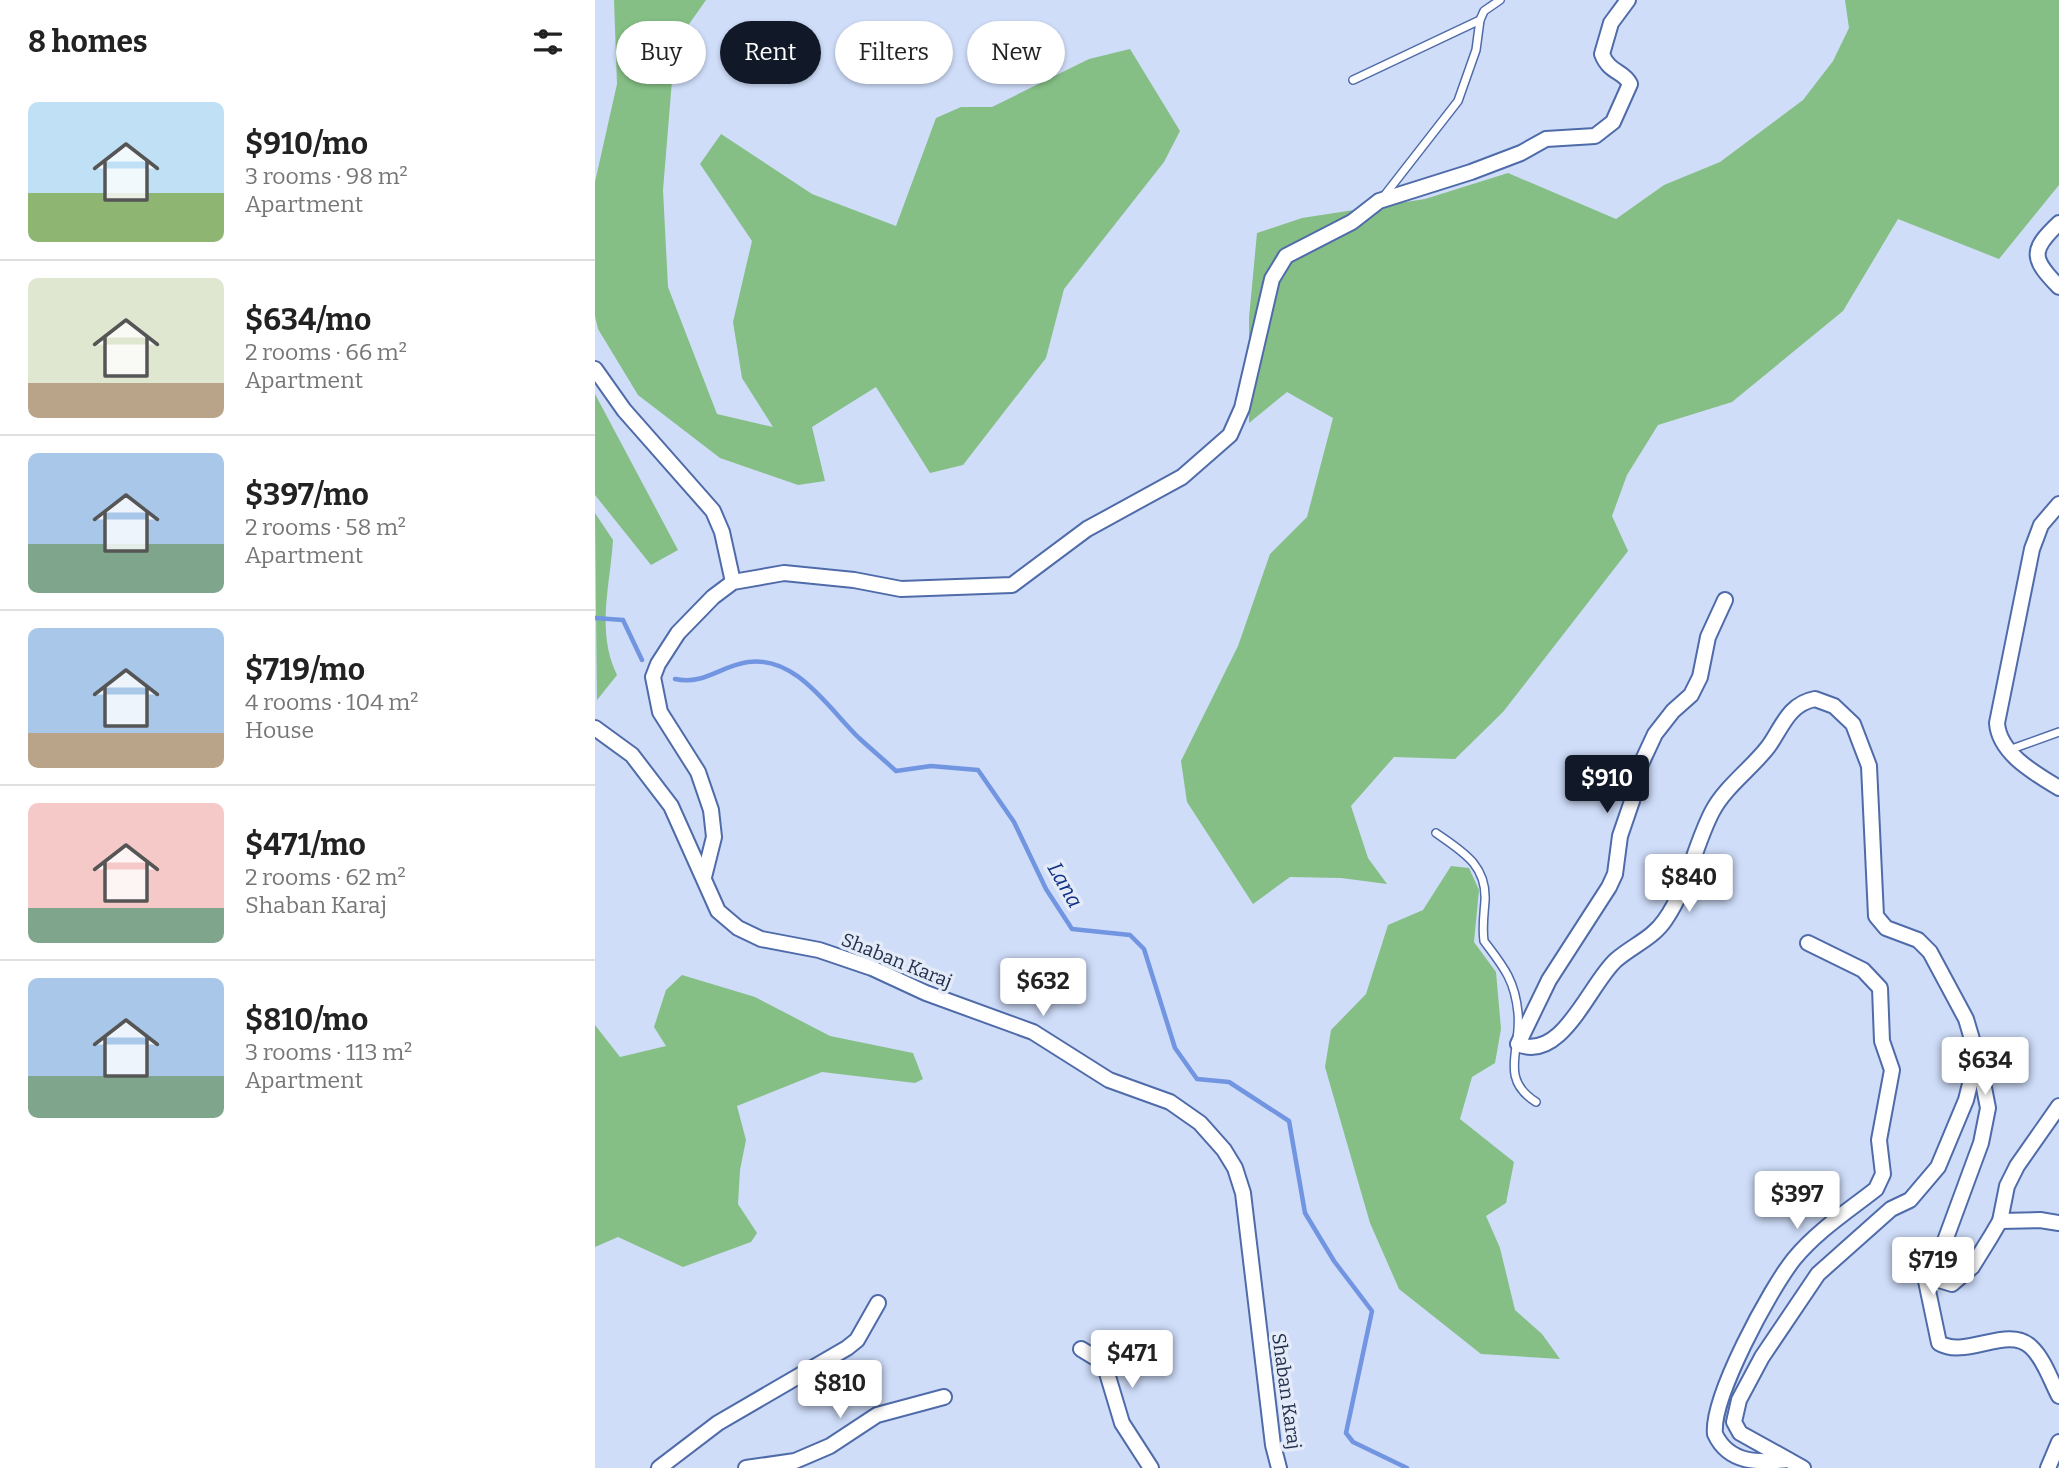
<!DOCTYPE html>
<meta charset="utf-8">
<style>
:root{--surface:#fff;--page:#f6f6f6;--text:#222;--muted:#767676;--line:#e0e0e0;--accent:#111827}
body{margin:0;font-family:Bitter,serif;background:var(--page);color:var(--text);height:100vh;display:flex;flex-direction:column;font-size:26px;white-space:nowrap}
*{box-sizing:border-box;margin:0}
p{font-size:23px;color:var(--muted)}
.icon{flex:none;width:38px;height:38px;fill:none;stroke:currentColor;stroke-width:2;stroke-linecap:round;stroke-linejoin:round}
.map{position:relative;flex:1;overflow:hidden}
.side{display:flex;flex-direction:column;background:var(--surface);width:595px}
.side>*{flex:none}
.top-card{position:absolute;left:21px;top:21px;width:665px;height:63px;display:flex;gap:14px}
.price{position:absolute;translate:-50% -60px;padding:0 16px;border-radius:7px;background:#fff;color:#222;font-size:23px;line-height:46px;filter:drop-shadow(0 2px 4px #0008)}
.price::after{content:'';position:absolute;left:50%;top:42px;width:21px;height:16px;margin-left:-10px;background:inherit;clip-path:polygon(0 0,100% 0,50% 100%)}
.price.on{background:var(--accent);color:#fff}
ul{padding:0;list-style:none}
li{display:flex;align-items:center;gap:21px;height:175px;padding:0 28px}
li+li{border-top:2px solid var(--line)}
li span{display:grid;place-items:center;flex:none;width:196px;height:140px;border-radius:10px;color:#555}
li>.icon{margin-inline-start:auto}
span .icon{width:84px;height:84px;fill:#fffc;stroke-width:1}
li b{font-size:30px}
h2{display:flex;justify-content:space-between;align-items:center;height:84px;padding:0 28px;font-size:30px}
.tag{padding:0 24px;border-radius:32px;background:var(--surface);box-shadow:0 2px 5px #0004;font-size:24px;line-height:63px}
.tag.on{background:var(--accent);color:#fff}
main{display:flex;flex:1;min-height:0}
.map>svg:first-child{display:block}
</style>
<main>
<section class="side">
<h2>8 homes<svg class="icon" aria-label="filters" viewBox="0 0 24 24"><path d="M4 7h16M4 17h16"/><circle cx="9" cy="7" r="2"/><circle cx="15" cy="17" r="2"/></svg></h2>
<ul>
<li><span style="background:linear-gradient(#bfe0f5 65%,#8fb573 0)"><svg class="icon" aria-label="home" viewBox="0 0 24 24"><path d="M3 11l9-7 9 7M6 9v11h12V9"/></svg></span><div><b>$910/mo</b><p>3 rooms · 98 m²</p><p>Apartment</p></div></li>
<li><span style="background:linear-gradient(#dfe7d0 75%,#b9a48a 0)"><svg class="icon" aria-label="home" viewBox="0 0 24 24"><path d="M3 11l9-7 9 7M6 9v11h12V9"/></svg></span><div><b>$634/mo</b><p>2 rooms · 66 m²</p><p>Apartment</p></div></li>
<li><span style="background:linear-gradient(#a9c7e8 65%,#7fa58c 0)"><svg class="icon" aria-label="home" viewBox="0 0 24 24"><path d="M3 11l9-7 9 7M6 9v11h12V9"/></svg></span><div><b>$397/mo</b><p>2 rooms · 58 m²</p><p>Apartment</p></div></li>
<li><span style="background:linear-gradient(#a9c7e8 75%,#b9a48a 0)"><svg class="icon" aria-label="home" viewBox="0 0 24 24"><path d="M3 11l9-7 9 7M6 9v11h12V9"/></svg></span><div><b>$719/mo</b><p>4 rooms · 104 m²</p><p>House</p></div></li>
<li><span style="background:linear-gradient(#f6c9c9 75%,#7fa58c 0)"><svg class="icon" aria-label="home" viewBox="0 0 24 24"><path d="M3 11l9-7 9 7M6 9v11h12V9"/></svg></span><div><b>$471/mo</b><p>2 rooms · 62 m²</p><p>Shaban Karaj</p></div></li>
<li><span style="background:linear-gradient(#a9c7e8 70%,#7fa58c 0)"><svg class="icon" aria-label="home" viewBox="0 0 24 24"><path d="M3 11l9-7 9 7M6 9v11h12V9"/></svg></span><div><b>$810/mo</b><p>3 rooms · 113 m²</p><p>Apartment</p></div></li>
</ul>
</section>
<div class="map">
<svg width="1464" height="1468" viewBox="0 0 1464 1468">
<rect width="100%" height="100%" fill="#cfddf9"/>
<!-- green -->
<g fill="#85bf85">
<path d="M 19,0 L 111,0 L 80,44 L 68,190 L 73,287 L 122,414 L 178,427 L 147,378 L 138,322 L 157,241 L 105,164 L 126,134 L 217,194 L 301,226 L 341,118 L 366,107 L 397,107 L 494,59 L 535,49 L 585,131 L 569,162 L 469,289 L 451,358 L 368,465 L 335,473 L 281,387 L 217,427 L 230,481 L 203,485 L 125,458 L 43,395 L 3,329 L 0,316 L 0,182 L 22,84 Z"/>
<path d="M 1250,0 L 1464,0 L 1464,185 L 1404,259 L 1303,219 L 1248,311 L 1137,402 L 1063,425 L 1032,475 L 1017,516 L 1033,551 L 908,712 L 860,759 L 799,757 L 756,806 L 773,858 L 792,884 L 746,878 L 695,877 L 658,904 L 592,802 L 586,761 L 643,646 L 675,554 L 712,517 L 738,418 L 692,392 L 654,423 L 654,318 L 662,233 L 707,218 L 830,199 L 913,173 L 1021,219 L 1069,185 L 1125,162 L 1208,100 L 1238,61 L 1254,28 Z"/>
<path d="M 0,394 L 83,550 L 56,565 L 0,495 Z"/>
<path d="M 0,513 L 18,540 C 15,587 1,631 22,675 L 2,700 Z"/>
<path d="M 856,866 L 874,868 L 884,890 L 879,942 L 901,972 L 906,1029 L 900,1063 L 877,1077 L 865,1119 L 919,1162 L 911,1203 L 891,1216 L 905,1248 L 920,1310 L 947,1334 L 965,1359 L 886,1354 L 804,1289 L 775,1223 L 730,1067 L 736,1030 L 771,994 L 793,925 L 828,910 Z"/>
<path d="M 87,975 L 160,997 L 235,1036 L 318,1053 L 328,1079 L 320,1083 L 227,1072 L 142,1106 L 151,1140 L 145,1170 L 143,1204 L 162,1233 L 156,1242 L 88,1267 L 23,1237 L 0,1247 L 0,1025 L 25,1057 L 71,1046 L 59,1027 L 71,990 Z"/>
</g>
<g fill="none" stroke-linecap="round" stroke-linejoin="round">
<!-- stream -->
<g stroke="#7195e1" stroke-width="4.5">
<path d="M 0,618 L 28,620 L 47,660"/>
<path d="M 80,679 C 110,685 125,666 153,662 C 201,655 234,709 264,738 C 276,749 289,760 301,771 L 336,766 L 383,770 L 419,822 L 451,889 L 477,929 L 535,935 L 549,949 L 580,1048 L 602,1079 L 634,1082 L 694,1121 L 710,1213 L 739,1261 L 777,1311 L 751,1433 L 758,1442 L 812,1468"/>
</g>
<defs>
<g id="service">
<path d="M 758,80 L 885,20"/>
<path d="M 789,196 L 863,101 L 881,50 L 885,20 L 889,11 L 905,0"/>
<path d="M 1414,750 L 1464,732"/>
<path d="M 841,833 C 868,852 892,865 890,901 C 889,915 887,927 889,941 C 908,966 920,980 923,1013 C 927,1049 903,1078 941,1102"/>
</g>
<g id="minor">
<path d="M 1464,223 C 1434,251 1437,259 1464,287"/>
<path d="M 0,369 L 29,410 L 118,511 L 127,532 L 138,582"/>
<path d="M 1464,504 L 1446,525 L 1437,549 L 1402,723 C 1404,753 1439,773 1464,788"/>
<path d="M 1130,600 L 1113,637 L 1105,677 L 1096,695 L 1078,711 L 1060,734 L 1046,764 L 1037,801 L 1025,836 L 1020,874 L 1014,887 L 954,980 L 923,1044 C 967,1063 995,983 1021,960 C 1037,946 1058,938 1070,920 C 1093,887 1099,847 1117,812 C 1130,787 1156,769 1173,747 C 1187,728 1193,704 1220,699 L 1239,706 L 1258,724 L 1274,766 L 1281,916 L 1291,928 L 1323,940 L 1335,952 L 1371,1019 L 1382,1056 L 1371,1100 L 1343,1167 L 1315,1200 L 1296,1209 L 1223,1274 L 1167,1357 L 1144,1400 L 1139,1422 L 1145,1433 L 1208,1468"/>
<path d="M 0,728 L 37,755 L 76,806 L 123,911 L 143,928 L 166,939 L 224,950 L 277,968 L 331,993 L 438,1032 L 514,1080 L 575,1102 L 605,1123 L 629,1150 L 640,1168 L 648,1193 L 678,1445 L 684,1468"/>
<path d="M 109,877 L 119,837 L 116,810 L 103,772 L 65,712 L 58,677 L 63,664 L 83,633 L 118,597 L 138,582 L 189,573 L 259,580 L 306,589 L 417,585 L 492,529 L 587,477 L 635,435 L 647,408 L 677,279 L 691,256 L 757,222 L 784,201 L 876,172 L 926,153 L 951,139 L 1000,136 L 1018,122 L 1035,84 C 1029,71 1014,73 1007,54 L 1016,23 L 1033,0"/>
<path d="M 1383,1057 L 1393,1108 L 1386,1143 L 1344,1257 L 1344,1280 L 1357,1284 L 1377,1267 L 1395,1238 L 1405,1221 L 1412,1186 L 1422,1166 L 1464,1106"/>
<path d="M 1405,1221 L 1445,1220 L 1464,1223"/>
<path d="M 1343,1275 L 1332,1276 L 1331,1281 L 1344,1343 C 1370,1359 1413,1325 1436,1347 C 1449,1359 1456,1381 1464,1396"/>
<path d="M 486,1349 L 509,1363 L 527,1423 L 556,1468"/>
<path d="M 1193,1460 C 1164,1463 1134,1464 1120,1434 C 1116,1398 1175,1289 1199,1259 C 1222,1231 1253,1211 1281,1189 L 1288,1174 L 1284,1140 L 1297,1070 L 1287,1041 L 1285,988 L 1268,970 L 1213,943"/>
<path d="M 64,1468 L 123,1423 L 252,1348 L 262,1340 L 283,1303"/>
<path d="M 151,1468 L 200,1461 L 235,1446 L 282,1415 L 349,1397"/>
<path d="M 1453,1468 L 1464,1442"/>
</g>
</defs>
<!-- service casing -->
<use href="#service" stroke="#4f6ba9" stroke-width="10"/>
<!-- minor casing -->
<use href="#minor" stroke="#4f6ba9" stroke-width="18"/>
<!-- service -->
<use href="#service" stroke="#fff" stroke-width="7"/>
<!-- minor -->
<use href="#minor" stroke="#fff" stroke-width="14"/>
</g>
<g text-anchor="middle" stroke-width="7" stroke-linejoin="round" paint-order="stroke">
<!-- street labels -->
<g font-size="19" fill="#24314b" stroke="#e3eaf8">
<text transform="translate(302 960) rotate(22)" y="7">Shaban Karaj</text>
<text transform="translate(692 1391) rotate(82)" y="7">Shaban Karaj</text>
</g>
<!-- water labels -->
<g font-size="21" font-style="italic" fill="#0f2f86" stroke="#e3eaf8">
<text transform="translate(470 885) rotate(60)" y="7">Lana</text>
</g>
</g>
</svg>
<b class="price on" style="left:1012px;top:815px">$910</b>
<b class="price" style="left:1094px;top:914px">$840</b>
<b class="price" style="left:448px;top:1018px">$632</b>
<b class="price" style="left:1390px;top:1097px">$634</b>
<b class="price" style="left:1202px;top:1231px">$397</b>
<b class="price" style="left:1338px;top:1297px">$719</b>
<b class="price" style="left:537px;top:1390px">$471</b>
<b class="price" style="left:245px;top:1420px">$810</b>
<div class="top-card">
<a class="tag">Buy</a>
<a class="tag on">Rent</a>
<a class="tag">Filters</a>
<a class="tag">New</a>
</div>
</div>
</main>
